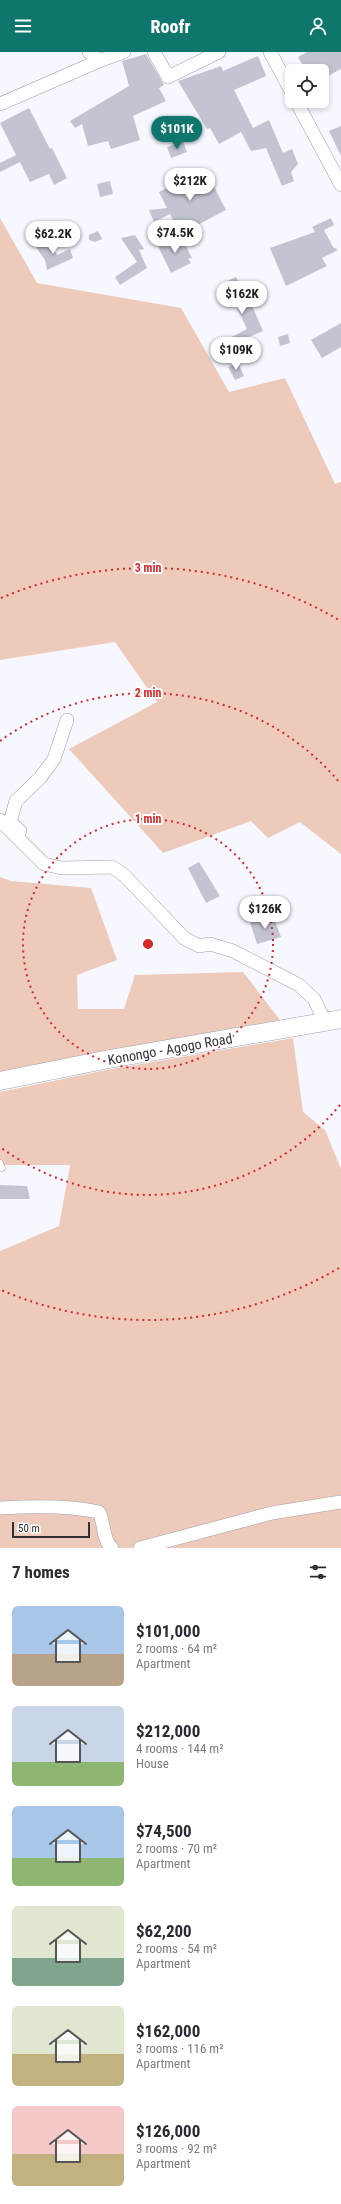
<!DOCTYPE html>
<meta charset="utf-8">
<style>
:root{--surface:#fff;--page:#f2f2f3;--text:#2b2b33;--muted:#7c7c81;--accent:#0f766e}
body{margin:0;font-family:"Roboto Condensed",sans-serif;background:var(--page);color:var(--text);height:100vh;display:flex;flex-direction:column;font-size:15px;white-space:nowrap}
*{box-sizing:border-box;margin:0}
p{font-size:13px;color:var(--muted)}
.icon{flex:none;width:22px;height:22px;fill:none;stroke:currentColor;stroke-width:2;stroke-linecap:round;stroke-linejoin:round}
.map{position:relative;height:1496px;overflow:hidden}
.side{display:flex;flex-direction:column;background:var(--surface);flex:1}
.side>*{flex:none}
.fabs{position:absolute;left:285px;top:12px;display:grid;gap:8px}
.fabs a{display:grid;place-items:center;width:44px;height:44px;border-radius:6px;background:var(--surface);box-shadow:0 2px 6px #0003;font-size:20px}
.scale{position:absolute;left:12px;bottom:10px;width:78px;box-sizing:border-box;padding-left:4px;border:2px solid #303035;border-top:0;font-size:11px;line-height:14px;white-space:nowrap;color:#303035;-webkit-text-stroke:3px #fff;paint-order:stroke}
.price{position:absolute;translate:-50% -34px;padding:0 9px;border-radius:14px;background:#fff;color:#222;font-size:13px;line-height:26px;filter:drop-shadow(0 1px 2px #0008)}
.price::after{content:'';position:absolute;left:50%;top:24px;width:12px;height:9px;margin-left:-6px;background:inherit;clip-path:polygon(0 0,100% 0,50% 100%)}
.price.current{background:var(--accent);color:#fff}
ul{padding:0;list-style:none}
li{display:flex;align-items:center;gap:12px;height:100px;padding:0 12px}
li span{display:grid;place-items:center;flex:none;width:112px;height:80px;border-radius:6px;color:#555}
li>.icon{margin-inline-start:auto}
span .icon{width:48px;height:48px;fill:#fffc;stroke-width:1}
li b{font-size:17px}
h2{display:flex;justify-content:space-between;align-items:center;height:48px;padding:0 12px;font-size:17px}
header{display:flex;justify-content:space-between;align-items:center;height:52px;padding:0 12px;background:var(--accent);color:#fff;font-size:18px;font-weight:800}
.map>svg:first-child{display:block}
</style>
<header><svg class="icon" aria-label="menu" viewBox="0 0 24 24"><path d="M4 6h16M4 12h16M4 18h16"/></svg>Roofr<svg class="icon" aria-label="person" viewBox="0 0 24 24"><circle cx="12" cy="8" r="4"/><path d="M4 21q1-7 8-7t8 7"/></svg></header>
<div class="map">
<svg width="341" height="1496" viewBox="0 0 341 1496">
<rect width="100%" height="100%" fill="#f6f7ff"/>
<!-- green -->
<g fill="#eecabb">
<path d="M 0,166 L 37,231 L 181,256 L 229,340 L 285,326 L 335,432 L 341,430 L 341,802 L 300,770 L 268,786 L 251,769 L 163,801 L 69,697 L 157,650 L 115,590 L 0,608 Z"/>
<path d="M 0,825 L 11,829 L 91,836 L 117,908 L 77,923 L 78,957 L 124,957 L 135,923 L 243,920 L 280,968 L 103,1000 L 0,1022 Z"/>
<path d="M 293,986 L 303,1060 L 325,1078 L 341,1117 L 341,1496 L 0,1496 L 0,1199 L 59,1174 L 70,1113 L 0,1113 L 0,1040 L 106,1018 Z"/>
</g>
<!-- building -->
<g fill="#c3c4d1">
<path d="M 307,0 L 341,0 L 341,17 L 322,27 L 322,19 L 306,19 L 298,5 Z"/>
<path d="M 146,2 L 164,33 L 159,36 L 166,49 L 133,64 L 140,88 L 111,97 L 108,89 L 88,94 L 82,72 L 75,76 L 70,69 L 129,34 L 122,9 Z"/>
<path d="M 258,4 L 266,24 L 234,38 L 253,76 L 269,68 L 283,101 L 292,97 L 298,112 L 291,120 L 294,129 L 282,134 L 266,96 L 251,99 L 241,80 L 219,92 L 210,76 L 207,77 L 178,29 L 221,14 L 223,19 Z"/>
<path d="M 29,56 L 50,97 L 52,96 L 67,126 L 54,133 L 49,122 L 30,130 L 20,110 L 0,120 L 0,111 L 16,103 L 0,71 Z"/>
<path d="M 341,74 L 341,104 L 329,79 Z"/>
<path d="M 183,89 L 187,100 L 171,106 L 167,95 Z"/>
<path d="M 205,117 L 226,158 L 180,182 L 170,162 L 154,170 L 149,158 L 167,156 L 159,140 Z"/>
<path d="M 110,129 L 113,142 L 100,145 L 97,132 Z"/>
<path d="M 331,166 L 334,173 L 324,178 L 333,195 L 338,198 L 322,206 L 327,214 L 286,234 L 270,196 L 315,180 L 312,175 Z"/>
<path d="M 98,179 L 102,187 L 95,190 L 89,188 L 89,183 Z"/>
<path d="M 135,183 L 144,197 L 139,198 L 147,216 L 120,233 L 115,225 L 137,210 L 121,186 Z"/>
<path d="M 180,183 L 192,206 L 188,207 L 191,211 L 171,221 L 158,194 Z"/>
<path d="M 48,188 L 57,203 L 70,197 L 73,206 L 47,218 L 45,208 L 36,195 Z"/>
<path d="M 236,225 L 250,249 L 263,279 L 237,290 L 239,293 L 225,300 L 220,291 L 247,277 L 225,230 Z"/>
<path d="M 341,271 L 341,295 L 322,306 L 311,288 Z"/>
<path d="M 288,282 L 290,291 L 280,294 L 278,285 Z"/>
<path d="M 238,311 L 244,324 L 235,328 L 228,315 Z"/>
<path d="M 199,810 L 220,844 L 206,851 L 188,816 Z"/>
<path d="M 273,864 L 281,885 L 257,892 L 250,870 Z"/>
<path d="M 0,1133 L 27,1134 L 30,1147 L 0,1147 Z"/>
</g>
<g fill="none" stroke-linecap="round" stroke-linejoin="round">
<defs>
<path id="service" d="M 0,1111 L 2,1116"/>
<g id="minor">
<path d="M 89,0 L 99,9"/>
<path d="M 154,0 L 168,25 L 219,0"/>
<path d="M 270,0 L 292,41"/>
<path d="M 296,49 L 341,133"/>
<path d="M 0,52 L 99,9 L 124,0"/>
<path d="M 0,768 L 44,812 L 62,816 L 112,815 L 124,823 L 184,886 L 199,894 L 210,892 L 233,899 L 299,933 L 314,947 L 325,970"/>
<path d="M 20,779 L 10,770 L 16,749 L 40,726 L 54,707 L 67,668"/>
<path d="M 0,1456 C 32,1454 67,1453 99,1460 C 105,1471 102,1488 112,1496"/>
<path d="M 140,1496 L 272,1461 L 341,1450"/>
</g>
<path id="secondary" d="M 0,1029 L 104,1008 L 341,967"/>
</defs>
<!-- service casing -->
<use href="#service" stroke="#9fa0ac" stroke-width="7"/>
<!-- minor casing -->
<use href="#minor" stroke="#9fa0ac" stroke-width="14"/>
<!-- secondary casing -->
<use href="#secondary" stroke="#9fa0ac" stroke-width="19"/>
<!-- service -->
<use href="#service" stroke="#fff" stroke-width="6"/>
<!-- minor -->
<use href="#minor" stroke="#fff" stroke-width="13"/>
<!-- secondary -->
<use href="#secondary" stroke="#fff" stroke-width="18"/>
</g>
<!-- distance rings -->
<g fill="none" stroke="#d62828" stroke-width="2" stroke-dasharray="2 4">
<circle cx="148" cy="892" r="125"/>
<path d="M340 1053A251 251 0 0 1 0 1095M0 689A251 251 0 0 1 340 731"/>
<path d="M339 1216A376 376 0 0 1 1 1238M1 546A376 376 0 0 1 339 568"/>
</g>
<g text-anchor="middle" stroke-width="4" stroke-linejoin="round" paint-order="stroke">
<!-- street labels -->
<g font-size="14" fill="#303035" stroke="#fff">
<text transform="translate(170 997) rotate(-10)" y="5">Konongo - Agogo Road</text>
</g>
</g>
<circle cx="148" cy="892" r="6" fill="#d62828" stroke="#fff" stroke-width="2"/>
<g font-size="12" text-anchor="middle" font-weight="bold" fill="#d62828" stroke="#fff" stroke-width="4" stroke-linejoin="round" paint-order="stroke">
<text x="148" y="520">3 min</text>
<text x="148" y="645">2 min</text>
<text x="148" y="771">1 min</text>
</g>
</svg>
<div class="fabs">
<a><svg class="icon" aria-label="locate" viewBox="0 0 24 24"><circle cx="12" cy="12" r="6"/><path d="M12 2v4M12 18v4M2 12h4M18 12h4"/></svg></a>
</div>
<div class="scale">50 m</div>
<b class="price current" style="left:177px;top:98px">$101K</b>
<b class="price" style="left:190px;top:150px">$212K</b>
<b class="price" style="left:175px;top:202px">$74.5K</b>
<b class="price" style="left:53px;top:203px">$62.2K</b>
<b class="price" style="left:242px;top:263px">$162K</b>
<b class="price" style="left:236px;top:319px">$109K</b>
<b class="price" style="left:265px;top:878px">$126K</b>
</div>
<section class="side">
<h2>7 homes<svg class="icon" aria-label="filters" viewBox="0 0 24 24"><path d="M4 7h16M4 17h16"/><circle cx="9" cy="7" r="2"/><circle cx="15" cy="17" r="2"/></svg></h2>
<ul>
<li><span style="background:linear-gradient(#a9c7e8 60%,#b9a48a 0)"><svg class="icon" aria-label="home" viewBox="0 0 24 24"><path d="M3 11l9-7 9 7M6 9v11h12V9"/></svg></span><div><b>$101,000</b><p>2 rooms · 64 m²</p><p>Apartment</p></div></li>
<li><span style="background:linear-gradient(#c9d6e8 70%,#8fb573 0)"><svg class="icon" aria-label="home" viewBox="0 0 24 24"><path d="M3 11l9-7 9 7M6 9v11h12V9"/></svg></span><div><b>$212,000</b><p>4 rooms · 144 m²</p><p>House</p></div></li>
<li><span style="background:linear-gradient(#a9c7e8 65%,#8fb573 0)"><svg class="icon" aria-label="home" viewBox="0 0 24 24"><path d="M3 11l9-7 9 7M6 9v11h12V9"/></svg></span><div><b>$74,500</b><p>2 rooms · 70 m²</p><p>Apartment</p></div></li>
<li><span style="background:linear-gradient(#dfe7d0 65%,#7fa58c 0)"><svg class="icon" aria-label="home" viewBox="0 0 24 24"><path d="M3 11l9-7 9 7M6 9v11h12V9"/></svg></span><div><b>$62,200</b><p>2 rooms · 54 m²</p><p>Apartment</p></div></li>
<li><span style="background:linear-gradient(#dfe7d0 60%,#c2b280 0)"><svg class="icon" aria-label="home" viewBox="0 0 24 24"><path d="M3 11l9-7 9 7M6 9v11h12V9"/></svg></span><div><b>$162,000</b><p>3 rooms · 116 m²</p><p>Apartment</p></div></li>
<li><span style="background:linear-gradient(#f6c9c9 60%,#c2b280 0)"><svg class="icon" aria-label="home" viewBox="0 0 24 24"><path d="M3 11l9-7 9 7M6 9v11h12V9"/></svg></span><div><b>$126,000</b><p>3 rooms · 92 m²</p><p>Apartment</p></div></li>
</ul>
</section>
